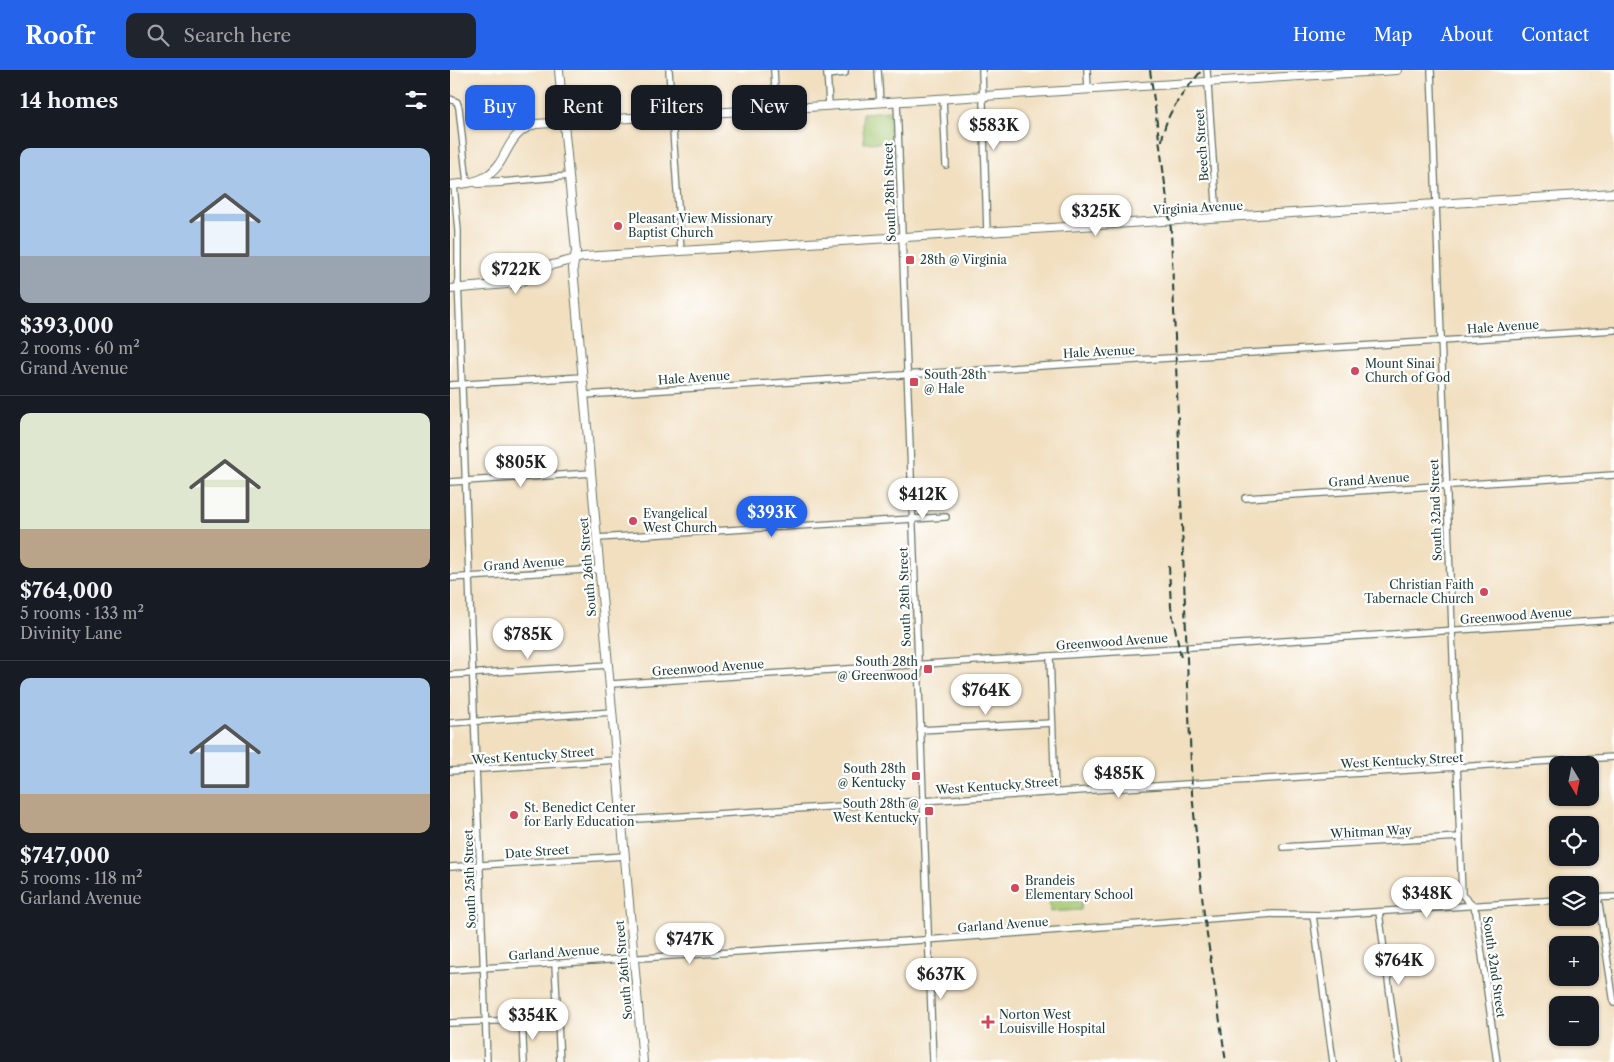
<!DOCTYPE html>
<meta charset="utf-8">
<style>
:root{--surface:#171b24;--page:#20242c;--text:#f1f3f6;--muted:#9ea1a6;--line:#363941;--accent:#2563eb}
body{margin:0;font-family:"Libre Caslon Text",serif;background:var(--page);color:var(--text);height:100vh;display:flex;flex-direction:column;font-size:19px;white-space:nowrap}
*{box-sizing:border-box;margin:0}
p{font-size:16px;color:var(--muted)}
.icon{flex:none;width:28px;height:28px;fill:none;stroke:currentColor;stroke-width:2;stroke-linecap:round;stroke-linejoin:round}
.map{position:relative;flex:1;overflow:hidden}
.side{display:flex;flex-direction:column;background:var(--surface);width:450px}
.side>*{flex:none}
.hud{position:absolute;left:15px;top:15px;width:475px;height:45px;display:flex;gap:10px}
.needle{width:32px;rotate:170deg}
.fabs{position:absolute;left:1099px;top:686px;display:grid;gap:10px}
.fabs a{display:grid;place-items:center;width:50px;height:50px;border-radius:10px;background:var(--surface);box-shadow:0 1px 4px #0004;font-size:25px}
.price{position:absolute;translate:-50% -42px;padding:0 11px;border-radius:18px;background:#fff;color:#222;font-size:16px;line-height:32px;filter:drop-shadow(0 1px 2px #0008)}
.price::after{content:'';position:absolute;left:50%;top:30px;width:15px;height:11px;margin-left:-8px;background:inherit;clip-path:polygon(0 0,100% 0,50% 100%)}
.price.selected{background:var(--accent);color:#fff}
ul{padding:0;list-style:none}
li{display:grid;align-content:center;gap:10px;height:265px;padding:0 20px}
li+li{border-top:1px solid var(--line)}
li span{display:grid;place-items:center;height:155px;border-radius:10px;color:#555}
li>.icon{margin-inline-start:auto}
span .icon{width:90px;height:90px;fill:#fffc;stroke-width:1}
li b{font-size:21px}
h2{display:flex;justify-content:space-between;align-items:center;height:60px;padding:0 20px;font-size:21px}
.tag{padding:0 18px;border-radius:10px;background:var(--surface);box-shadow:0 1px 4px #0004;font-size:18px;line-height:45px}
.tag.selected{background:var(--accent);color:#fff}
header{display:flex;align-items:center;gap:30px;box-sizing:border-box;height:70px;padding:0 25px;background:var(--accent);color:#fff}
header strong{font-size:24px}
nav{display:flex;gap:28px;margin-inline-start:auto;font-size:18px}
.search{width:350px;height:45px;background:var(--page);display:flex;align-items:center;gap:12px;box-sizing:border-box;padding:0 18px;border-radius:10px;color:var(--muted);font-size:19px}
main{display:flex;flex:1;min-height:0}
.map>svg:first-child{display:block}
</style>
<header>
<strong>Roofr</strong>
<div class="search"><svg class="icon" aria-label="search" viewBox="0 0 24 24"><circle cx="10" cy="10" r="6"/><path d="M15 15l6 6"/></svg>Search here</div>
<nav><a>Home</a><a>Map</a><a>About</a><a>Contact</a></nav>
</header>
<main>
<section class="side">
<h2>14 homes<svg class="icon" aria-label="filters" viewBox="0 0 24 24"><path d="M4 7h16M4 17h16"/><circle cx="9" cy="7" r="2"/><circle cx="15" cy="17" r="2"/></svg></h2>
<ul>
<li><span style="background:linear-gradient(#a9c7e8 70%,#9aa5b1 0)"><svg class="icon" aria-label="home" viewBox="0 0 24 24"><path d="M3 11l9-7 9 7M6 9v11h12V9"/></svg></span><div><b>$393,000</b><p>2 rooms · 60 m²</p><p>Grand Avenue</p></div></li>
<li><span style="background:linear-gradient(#dfe7d0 75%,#b9a48a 0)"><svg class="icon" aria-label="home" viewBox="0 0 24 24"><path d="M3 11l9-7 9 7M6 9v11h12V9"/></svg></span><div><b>$764,000</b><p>5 rooms · 133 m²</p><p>Divinity Lane</p></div></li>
<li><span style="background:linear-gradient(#a9c7e8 75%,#b9a48a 0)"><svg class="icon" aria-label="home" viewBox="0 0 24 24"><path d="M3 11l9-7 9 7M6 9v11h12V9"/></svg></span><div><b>$747,000</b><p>5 rooms · 118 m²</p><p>Garland Avenue</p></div></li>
</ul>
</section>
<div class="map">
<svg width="1164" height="992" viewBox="0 0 1164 992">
<rect width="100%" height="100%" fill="#fff"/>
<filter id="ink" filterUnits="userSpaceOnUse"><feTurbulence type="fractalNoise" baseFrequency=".02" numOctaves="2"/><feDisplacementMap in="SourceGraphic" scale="10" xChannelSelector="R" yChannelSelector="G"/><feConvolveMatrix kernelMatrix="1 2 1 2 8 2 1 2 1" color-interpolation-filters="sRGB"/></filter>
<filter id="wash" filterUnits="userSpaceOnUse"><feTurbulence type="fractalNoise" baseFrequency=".0096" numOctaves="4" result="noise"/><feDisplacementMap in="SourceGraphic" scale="20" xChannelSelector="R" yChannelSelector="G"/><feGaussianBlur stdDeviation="1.12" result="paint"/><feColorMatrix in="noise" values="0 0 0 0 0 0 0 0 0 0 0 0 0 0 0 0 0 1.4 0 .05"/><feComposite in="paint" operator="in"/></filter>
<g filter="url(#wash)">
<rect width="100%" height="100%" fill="#f1dfc0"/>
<!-- green -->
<g fill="#a0c26b" stroke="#608050">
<path d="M 439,41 L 440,72 L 414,73 L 412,43 Z"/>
<path d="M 632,825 L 631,840 L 600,842 L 599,826 Z"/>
</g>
</g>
<g filter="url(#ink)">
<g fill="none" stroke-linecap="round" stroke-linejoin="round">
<defs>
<g id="street">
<path d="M 219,0 L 231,181"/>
<path d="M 324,0 L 326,39"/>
<path d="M 377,0 L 379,35"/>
<path d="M 428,0 L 430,32"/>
<path d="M 532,0 L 537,162"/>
<path d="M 637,0 L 638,19"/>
<path d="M 757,0 L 767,148"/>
<path d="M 981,0 L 1012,825 L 1023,836 L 1026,842 L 1047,992"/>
<path d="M 377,5 L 395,3 L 395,0"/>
<path d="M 493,28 L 496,95"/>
<path d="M 0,29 L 7,32 L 9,38 L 17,113"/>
<path d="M 447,31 L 483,992"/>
<path d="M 51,112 L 119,106"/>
<path d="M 4,115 L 8,161 L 8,210 L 37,992"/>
<path d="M 0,315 L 133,307"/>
<path d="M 134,325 L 1164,260"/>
<path d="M 0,412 L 142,403"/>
<path d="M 795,428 L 1164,405"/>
<path d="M 147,468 L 496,447"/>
<path d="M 0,508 L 150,499"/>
<path d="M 600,586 L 605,722"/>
<path d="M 0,605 L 158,595"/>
<path d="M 161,614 L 1164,550"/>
<path d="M 0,653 L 163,642"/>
<path d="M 470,660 L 602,653"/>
<path d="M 0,701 L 167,690"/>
<path d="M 172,750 L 1164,687"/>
<path d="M 833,777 L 1010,767"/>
<path d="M 0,797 L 175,786"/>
<path d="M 1140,828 L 1164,827"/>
<path d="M 1148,828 L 1164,933"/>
<path d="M 929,842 L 949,992"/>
<path d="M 863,845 L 883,992"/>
<path d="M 105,893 L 110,992"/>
<path d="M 0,900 L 489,869 L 823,844 L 875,845 L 1108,830"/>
<path d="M 72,950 L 74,992"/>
<path d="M 0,953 L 107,948"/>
</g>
<g id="secondary">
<path d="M 109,0 L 126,181 L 123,198 L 193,992"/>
<path d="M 28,113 L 51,112"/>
<path d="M 0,115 C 12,114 25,113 35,107 C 60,93 53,64 86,54 L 947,0"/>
<path d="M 0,219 L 69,213 L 98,196 L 133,187 L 1164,123"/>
</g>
</defs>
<!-- street casing -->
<use href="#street" stroke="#687665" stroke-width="8"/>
<!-- secondary casing -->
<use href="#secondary" stroke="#687665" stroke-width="10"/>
<!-- street -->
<use href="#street" stroke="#fff" stroke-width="5.5"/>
<!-- secondary -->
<use href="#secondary" stroke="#fff" stroke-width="8"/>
<!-- rail -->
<g stroke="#1f3d34" stroke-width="2" stroke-dasharray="8 4" stroke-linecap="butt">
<path d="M 700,0 L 721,160 L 742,723 L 754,845 L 776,992"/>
<path d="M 712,71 C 715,42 735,21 752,0"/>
<path d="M 719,496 L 721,537 L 731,588"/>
</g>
</g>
</g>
<!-- markers -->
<g fill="#d1495b" stroke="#fff" stroke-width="2">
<circle cx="168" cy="156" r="5"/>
<rect x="455" y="185" width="10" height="10" rx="2.5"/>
<circle cx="905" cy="301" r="5"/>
<rect x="459" y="307" width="10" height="10" rx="2.5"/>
<circle cx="183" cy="451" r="5"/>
<circle cx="1034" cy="522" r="5"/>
<rect x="473" y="594" width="10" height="10" rx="2.5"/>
<rect x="461" y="701" width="10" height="10" rx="2.5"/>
<rect x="474" y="736" width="10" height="10" rx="2.5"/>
<circle cx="64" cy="745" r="5"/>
<circle cx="565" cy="818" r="5"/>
<path d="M535.5 944.5h5v5h5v5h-5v5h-5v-5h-5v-5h5z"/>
</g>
<g text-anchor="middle" stroke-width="4.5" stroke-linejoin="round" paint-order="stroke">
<!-- street labels -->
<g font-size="12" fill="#1f3d34" stroke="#fff">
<text transform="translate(752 75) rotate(-94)" y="4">Beech Street</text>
<text transform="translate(440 122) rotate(-92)" y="4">South 28th Street</text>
<text transform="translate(748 138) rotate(-3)" y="4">Virginia Avenue</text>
<text transform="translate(1053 257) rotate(-4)" y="4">Hale Avenue</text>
<text transform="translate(649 282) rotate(-3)" y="4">Hale Avenue</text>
<text transform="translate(244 308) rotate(-4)" y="4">Hale Avenue</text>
<text transform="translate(919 410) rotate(-4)" y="4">Grand Avenue</text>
<text transform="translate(986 440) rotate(-92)" y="4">South 32nd Street</text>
<text transform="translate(74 494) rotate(-4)" y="4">Grand Avenue</text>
<text transform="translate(138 497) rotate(-95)" y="4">South 26th Street</text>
<text transform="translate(455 527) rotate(-92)" y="4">South 28th Street</text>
<text transform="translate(1066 546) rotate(-4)" y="4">Greenwood Avenue</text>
<text transform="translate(662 572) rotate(-4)" y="4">Greenwood Avenue</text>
<text transform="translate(258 598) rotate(-4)" y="4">Greenwood Avenue</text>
<text transform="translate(83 686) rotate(-4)" y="4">West Kentucky Street</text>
<text transform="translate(952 691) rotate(-3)" y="4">West Kentucky Street</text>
<text transform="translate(547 716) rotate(-4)" y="4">West Kentucky Street</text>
<text transform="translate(921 762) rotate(-3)" y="4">Whitman Way</text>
<text transform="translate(87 782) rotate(-4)" y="4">Date Street</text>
<text transform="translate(20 809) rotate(-92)" y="4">South 25th Street</text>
<text transform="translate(553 855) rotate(-4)" y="4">Garland Avenue</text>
<text transform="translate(104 883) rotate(-4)" y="4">Garland Avenue</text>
<text transform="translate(1044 897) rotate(82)" y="4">South 32nd Street</text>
<text transform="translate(174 900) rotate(-95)" y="4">South 26th Street</text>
</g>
<!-- poi labels -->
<g font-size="12" fill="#1f3d34" stroke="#fff" text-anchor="start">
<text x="178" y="153">Pleasant View Missionary<tspan x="178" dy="14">Baptist Church</tspan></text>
<text x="470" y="194">28th @ Virginia</text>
<text x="915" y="298">Mount Sinai<tspan x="915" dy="14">Church of God</tspan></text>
<text x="474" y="309">South 28th<tspan x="474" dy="14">@ Hale</tspan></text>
<text x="193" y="448">Evangelical<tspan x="193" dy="14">West Church</tspan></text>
<text x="1024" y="519" text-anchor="end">Christian Faith<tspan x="1024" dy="14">Tabernacle Church</tspan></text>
<text x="468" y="596" text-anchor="end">South 28th<tspan x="468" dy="14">@ Greenwood</tspan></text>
<text x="456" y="703" text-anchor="end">South 28th<tspan x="456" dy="14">@ Kentucky</tspan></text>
<text x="469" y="738" text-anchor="end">South 28th @<tspan x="469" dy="14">West Kentucky</tspan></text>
<text x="74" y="742">St. Benedict Center<tspan x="74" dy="14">for Early Education</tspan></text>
<text x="575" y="815">Brandeis<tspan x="575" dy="14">Elementary School</tspan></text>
<text x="549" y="949">Norton West<tspan x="549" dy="14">Louisville Hospital</tspan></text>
</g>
</g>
</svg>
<div class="fabs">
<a><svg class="needle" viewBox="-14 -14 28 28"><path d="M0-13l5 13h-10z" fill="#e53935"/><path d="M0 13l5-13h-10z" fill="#9ea1a6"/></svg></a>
<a><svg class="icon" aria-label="locate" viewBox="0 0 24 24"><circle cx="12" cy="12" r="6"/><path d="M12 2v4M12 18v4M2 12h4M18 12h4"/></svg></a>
<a><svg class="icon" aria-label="layers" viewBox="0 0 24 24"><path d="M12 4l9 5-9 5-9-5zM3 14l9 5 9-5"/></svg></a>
<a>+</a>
<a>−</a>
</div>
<b class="price" style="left:544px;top:81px">$583K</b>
<b class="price" style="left:646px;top:167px">$325K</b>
<b class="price" style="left:66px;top:225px">$722K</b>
<b class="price" style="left:71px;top:418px">$805K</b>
<b class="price" style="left:473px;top:450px">$412K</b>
<b class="price selected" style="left:322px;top:468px">$393K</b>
<b class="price" style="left:78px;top:590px">$785K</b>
<b class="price" style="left:536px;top:646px">$764K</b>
<b class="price" style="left:669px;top:729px">$485K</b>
<b class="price" style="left:977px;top:849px">$348K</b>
<b class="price" style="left:240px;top:895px">$747K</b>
<b class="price" style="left:949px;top:916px">$764K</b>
<b class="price" style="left:491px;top:930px">$637K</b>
<b class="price" style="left:83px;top:971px">$354K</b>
<div class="hud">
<a class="tag selected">Buy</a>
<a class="tag">Rent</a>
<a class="tag">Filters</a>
<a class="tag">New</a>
</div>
</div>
</main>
